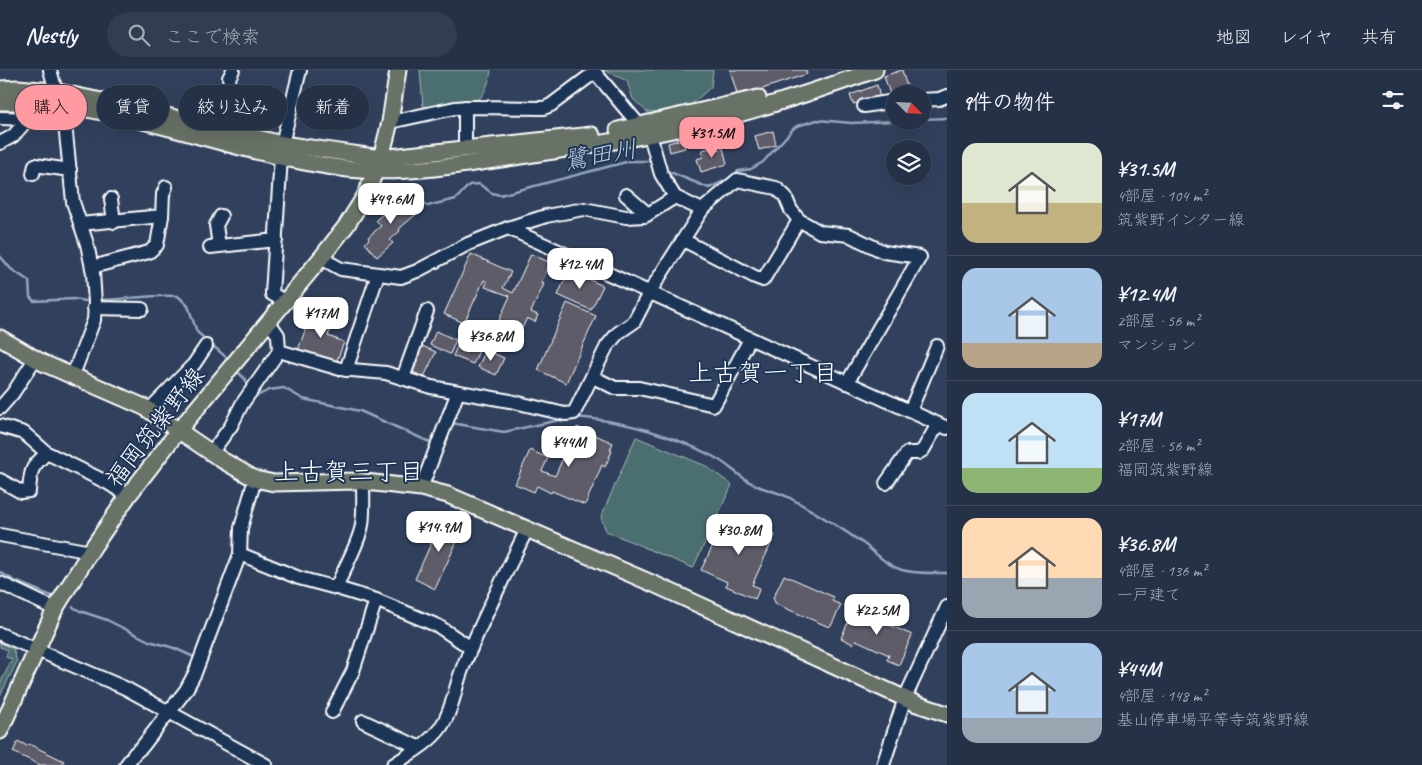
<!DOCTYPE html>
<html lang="ja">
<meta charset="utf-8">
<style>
:root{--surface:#253146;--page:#313d51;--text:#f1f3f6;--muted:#a3a9b3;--line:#424c5f;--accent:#ff9aa2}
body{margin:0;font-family:Caveat,"Klee One",sans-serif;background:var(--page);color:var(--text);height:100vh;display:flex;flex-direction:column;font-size:19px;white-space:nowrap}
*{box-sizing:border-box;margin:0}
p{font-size:16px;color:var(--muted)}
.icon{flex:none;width:28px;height:28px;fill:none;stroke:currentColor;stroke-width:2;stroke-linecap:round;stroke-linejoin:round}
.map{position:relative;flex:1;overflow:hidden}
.sheet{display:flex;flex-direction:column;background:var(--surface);width:475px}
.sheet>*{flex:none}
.top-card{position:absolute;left:15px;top:15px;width:475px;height:45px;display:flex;gap:10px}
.needle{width:32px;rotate:114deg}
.fabs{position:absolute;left:886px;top:15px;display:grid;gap:10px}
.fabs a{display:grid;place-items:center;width:45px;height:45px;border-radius:50%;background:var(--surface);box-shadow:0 5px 20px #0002,0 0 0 1px var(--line);font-size:25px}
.price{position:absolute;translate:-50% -42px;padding:0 11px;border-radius:10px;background:#fff;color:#222;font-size:16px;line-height:32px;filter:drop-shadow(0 1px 2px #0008)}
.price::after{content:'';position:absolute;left:50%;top:30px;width:15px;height:11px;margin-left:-8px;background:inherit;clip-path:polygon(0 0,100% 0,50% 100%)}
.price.active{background:var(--accent);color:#111}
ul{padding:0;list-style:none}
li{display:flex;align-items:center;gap:15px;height:125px;padding:0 15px}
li+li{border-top:1px solid var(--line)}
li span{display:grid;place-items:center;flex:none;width:140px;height:100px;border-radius:15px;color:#555}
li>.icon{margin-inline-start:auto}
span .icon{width:60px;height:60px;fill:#fffc;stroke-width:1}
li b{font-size:21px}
h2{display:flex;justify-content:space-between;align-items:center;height:60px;padding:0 15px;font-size:21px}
.chip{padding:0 18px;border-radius:22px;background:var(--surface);box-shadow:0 5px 20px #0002,0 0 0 1px var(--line);font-size:18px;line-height:45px}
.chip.active{background:var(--accent);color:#111}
header{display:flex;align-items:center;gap:30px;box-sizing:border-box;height:70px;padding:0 25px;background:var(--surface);border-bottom:1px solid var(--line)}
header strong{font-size:24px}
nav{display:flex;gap:28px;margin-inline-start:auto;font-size:18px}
.search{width:350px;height:45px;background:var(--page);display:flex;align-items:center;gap:12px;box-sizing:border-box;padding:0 18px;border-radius:28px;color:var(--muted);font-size:19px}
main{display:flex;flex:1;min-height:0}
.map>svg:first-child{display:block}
</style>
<header>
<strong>Nestly</strong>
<div class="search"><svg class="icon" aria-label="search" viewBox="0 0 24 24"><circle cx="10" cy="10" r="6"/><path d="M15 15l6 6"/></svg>ここで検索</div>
<nav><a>地図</a><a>レイヤ</a><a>共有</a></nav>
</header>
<main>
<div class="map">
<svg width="947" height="695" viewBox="0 0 947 695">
<rect width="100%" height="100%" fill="#31415d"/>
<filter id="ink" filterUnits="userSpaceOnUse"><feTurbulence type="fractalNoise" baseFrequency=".02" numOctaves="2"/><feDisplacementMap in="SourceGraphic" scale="10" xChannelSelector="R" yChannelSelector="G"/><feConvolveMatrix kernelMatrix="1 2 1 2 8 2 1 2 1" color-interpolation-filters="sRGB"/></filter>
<g filter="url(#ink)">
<!-- green -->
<g fill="#4c6e6f" stroke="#a6b6b7">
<path d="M 420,0 L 491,0 C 489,17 480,35 463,39 C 454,42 433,37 423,36 Z"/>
<path d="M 604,0 L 713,0 L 711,17 L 692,34 L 668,41 L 647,42 L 633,29 L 627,11 Z"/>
<path d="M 636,367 L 706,396 L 732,415 L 693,498 L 606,461 L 601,447 Z"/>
<path d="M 0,573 L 13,579 L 17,592 L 0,626 L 0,614 L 12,589 L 6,587 L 8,580 L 0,577 Z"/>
</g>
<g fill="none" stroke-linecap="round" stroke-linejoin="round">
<!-- stream -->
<g stroke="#94a7be" stroke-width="2.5">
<path d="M 922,49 L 947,48"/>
<path d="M 665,100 L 709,118 L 733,107 L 738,101 L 751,99 L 763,92 L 794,58 L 797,56 L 817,50 L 852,53 L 895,51"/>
<path d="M 420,127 L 427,136 L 456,129 L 469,115 L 479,114 L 492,123 L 500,125 L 630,91 L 649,91 L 654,94"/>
<path d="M 0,186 L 11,199 L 29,211 L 30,227 L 34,231 L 73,229 L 86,231"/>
<path d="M 98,230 C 125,230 151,224 178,226 L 188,236 L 197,262 L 227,288"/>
<path d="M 238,302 L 245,309 L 248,314"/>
<path d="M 254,324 L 257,326 L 269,320 L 284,318 L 303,329 L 360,341 L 432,373 L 441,352"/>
<path d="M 576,347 C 625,351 670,364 714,387 C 728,394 740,408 755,415 C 766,420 779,422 790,428 C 815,442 841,458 864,474 C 877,484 886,495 902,500 C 915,504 933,503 947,503"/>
<path d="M 451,353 L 504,362 L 564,349"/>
<path d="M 0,502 L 15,511 L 54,527"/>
<path d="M 73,537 L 80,541 L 107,550 L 149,571 L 174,578 L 196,588"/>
</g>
</g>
<!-- building -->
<g fill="#5f5c6a" stroke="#fff">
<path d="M 730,0 L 806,0 L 807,4 L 738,27 Z"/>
<path d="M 902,0 L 909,24 L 895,24 L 895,27 L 891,27 L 884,6 Z"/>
<path d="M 877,15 L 880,28 L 853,34 L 850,25 Z"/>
<path d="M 773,61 L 776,75 L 759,80 L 755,66 Z"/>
<path d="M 682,69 L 685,78 L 670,82 L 668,73 Z"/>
<path d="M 714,77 L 717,80 L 723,78 L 727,94 L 701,102 L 697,89 L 703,87 L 702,80 Z"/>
<path d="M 404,130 L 416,133 L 421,140 L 399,159 L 400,161 L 390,170 L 393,173 L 377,187 L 365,173 L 369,169 L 368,167 L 381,156 L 376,150 L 396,132 Z"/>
<path d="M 471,184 L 511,202 L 503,218 L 513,223 L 531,184 L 551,193 L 541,213 L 544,214 L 531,242 L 538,245 L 535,252 L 527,248 L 513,276 L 492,266 L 510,226 L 485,217 L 487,212 L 484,210 L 464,253 L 444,244 Z"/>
<path d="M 569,200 L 603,216 L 591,240 L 558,225 Z"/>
<path d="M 567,233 L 596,246 L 566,313 L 538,300 Z"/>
<path d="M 312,241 L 334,249 L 328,266 L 344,272 L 336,293 L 298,280 Z"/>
<path d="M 436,261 L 456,270 L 450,284 L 430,275 Z"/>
<path d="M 459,272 L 479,281 L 473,294 L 453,286 Z"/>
<path d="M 422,276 L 436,282 L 424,307 L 413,302 L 416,295 L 413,294 Z"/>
<path d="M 486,280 L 504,288 L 496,305 L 478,297 Z"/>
<path d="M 577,357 L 613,373 L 610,380 L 612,381 L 605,397 L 602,395 L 585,435 L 552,421 L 551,423 L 537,416 L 534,422 L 515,414 L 530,380 L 548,388 L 542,401 L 555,406 Z"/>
<path d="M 734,446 L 775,465 L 752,515 L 760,518 L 755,529 L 726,516 L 727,512 L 701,500 L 717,467 L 723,470 Z"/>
<path d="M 443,447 L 464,456 L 435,519 L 415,509 Z"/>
<path d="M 784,505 L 834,527 L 832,531 L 841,535 L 832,554 L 829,557 L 776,534 L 773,528 Z"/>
<path d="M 854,539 L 912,565 L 899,595 L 887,590 L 889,585 L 856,570 L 853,574 L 841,568 Z"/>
<path d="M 18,671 L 27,676 L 29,674 L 64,691 L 61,695 L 40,695 L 13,682 Z"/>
</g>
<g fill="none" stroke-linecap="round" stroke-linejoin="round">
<defs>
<g id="minor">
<path d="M 50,0 L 54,14"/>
<path d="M 593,0 L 640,56"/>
<path d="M 229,8 L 233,0"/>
<path d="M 922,30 L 939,29 L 947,26"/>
<path d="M 864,36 L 895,31"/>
<path d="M 0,48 L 35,49 L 64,44 L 73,132 L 87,174 L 93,203 L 95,233 L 94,250 L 73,305"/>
<path d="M 390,52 L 455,38 L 472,37 L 544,38 L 551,35 L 595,2"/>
<path d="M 650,65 L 661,104 L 675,127 L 702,140"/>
<path d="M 0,73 L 13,66 L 28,49"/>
<path d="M 465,80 L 465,37"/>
<path d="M 33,104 L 35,95 L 70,100"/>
<path d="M 626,125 L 648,144"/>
<path d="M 111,129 L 114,152"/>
<path d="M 80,154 L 162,146 L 163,124 L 166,117"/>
<path d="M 508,158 L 947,358"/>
<path d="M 683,170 L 755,207 L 763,210 L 799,150"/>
<path d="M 219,176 L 216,155 L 221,146"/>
<path d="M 210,177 L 276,170"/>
<path d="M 321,188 L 341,199 L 401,207 L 417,201 L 468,174 L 508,158 L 546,146 L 584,139 L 626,147 L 645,146 L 675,127"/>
<path d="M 92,197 L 149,182 L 157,175 L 162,146"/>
<path d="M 284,231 L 272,224 L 281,87 L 282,74 L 300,0"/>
<path d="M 94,238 L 142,239"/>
<path d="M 268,251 L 278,265 L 279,281 L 340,299 L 386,303 L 431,317 L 510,331 L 565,344 L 574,343 L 607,276 L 618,263 L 634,252 L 649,223 L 702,140 L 737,110 L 776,118 L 785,126 L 791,140 L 799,150 L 820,162 L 849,165 L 884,182 L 920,187 L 847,313"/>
<path d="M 346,300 L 378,204"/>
<path d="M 593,307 L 615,318 L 639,318 L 714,335 L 750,269"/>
<path d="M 403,308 L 427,241"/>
<path d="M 0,338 L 13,323 L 35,289"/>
<path d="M 149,340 L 194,294 L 206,276"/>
<path d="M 910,341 L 937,276"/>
<path d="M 0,356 L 24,363 L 47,383 L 108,413 L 128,426"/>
<path d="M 211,383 L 231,356 L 242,334 L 279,281"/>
<path d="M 0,410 L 21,422 L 29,421 C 31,400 30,398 47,383"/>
<path d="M 886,413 L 907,383 L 918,383 L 923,380 L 938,354"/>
<path d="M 421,418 L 458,322"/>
<path d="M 0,465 L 91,482"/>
<path d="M 240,484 L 299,508 L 340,519 L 376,530 L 438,556 L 471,578"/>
<path d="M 0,513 L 55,539"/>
<path d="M 336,518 C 344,498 358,476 362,455 C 364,441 363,426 363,412"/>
<path d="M 0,564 L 125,618 L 266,695"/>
<path d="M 332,642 L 353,601 L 376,530"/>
<path d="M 363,651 L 418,677"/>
<path d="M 126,695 L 135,683 L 142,677 L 186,620 L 195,603 L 240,484 L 241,458 L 255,409"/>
<path d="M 393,695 C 409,684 430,673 441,657 C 453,640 455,616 463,597 C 482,550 505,505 527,459"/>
<path d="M 883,695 L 905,628 L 947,537"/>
</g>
<g id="major">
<path d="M 0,19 L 18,18 L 53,21 L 126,36 L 282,74 L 381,88 L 592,65"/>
<path d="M 0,32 C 18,32 36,31 54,34 C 154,46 248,87 348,99 C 407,105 468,94 527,85 C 586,76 645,67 704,53 C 762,39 819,20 875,0"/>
<path d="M 618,60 L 758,28"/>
<path d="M 0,268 L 43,293 L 144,337 L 222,390 L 255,409 L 274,413 L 356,411 L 421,418 L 448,425 L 656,515 L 917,634 L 947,644"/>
<path d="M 0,661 L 55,539 L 93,477 L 128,426 L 179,360 L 321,188 L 346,156 L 365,126 L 381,88 L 390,52 L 398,0"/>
</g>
</defs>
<!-- minor casing -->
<use href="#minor" stroke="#fff" stroke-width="16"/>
<!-- major casing -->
<use href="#major" stroke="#fff" stroke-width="19"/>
<!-- minor -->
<use href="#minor" stroke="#1d3557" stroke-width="12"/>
<!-- major -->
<use href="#major" stroke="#697266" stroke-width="15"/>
</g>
</g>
<g text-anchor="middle" stroke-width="4" stroke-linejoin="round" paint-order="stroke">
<!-- street labels -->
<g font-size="24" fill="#fff" stroke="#1d3557">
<text transform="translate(155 357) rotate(-52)" y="8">福岡筑紫野線</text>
</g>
<!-- water labels -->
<g font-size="25" font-style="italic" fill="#b7c4d3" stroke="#1d3557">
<text transform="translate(600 84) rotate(-10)" y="9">鷺田川</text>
</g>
<!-- neighbourhood labels -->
<g font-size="25" fill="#fff" stroke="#1d3557">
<text x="763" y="311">上古賀一丁目</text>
<text x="349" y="410">上古賀三丁目</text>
</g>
</g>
</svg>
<div class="fabs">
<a><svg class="needle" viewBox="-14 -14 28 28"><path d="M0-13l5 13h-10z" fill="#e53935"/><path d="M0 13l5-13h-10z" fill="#a3a9b3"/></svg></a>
<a><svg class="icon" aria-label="layers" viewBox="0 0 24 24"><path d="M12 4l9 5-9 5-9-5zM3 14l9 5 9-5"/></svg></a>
</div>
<b class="price active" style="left:712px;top:89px">¥31.5M</b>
<b class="price" style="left:391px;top:155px">¥49.6M</b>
<b class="price" style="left:580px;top:220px">¥12.4M</b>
<b class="price" style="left:321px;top:269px">¥17M</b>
<b class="price" style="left:491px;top:292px">¥36.8M</b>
<b class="price" style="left:569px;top:398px">¥44M</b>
<b class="price" style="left:439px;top:483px">¥14.9M</b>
<b class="price" style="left:739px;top:486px">¥30.8M</b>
<b class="price" style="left:877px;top:566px">¥22.5M</b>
<div class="top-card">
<a class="chip active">購入</a>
<a class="chip">賃貸</a>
<a class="chip">絞り込み</a>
<a class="chip">新着</a>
</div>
</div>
<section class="sheet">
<h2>9件の物件<svg class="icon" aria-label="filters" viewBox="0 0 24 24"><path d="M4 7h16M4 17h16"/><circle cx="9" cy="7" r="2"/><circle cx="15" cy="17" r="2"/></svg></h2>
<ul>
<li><span style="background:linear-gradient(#dfe7d0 60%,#c2b280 0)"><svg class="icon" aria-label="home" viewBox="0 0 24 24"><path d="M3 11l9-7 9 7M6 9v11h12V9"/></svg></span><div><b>¥31.5M</b><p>4部屋 · 104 m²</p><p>筑紫野インター線</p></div></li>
<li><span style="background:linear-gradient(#a9c7e8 75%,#b9a48a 0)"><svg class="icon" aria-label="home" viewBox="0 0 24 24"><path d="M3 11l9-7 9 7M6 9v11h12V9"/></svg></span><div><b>¥12.4M</b><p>2部屋 · 56 m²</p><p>マンション</p></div></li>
<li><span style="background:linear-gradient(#bfe0f5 75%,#8fb573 0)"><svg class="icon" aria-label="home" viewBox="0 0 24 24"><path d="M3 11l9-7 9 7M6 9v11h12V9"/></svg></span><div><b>¥17M</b><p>2部屋 · 56 m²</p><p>福岡筑紫野線</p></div></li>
<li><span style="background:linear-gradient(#ffd9b3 60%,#9aa5b1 0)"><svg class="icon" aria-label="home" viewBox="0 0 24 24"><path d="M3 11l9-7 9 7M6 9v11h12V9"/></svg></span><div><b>¥36.8M</b><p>4部屋 · 136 m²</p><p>一戸建て</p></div></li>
<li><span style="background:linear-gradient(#a9c7e8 75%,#9aa5b1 0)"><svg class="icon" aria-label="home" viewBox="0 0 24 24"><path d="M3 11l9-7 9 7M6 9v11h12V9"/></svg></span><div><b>¥44M</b><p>4部屋 · 148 m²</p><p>基山停車場平等寺筑紫野線</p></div></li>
</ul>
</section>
</main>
